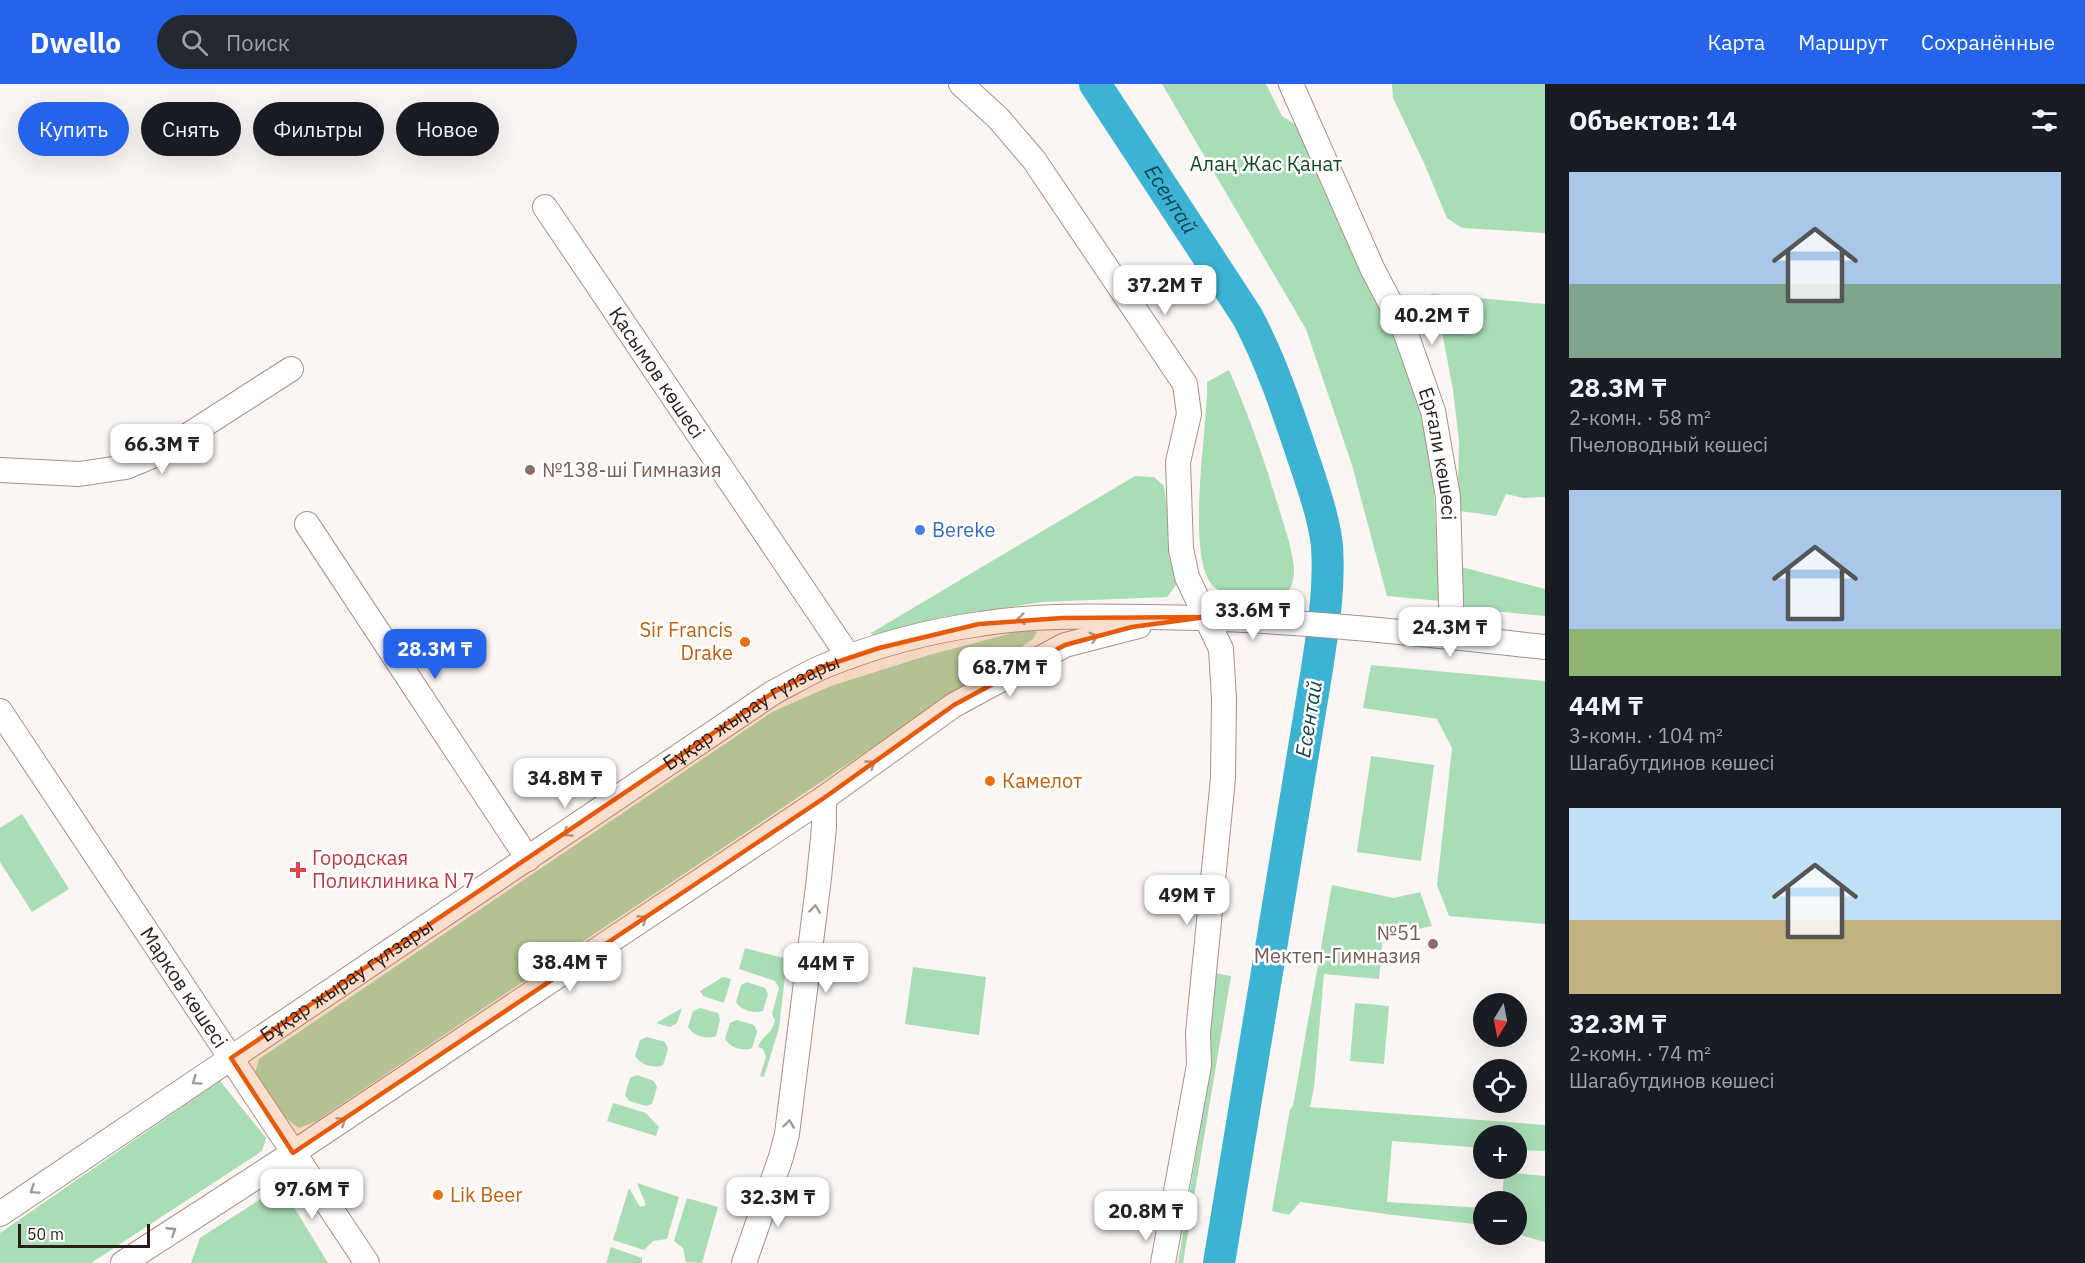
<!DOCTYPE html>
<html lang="ru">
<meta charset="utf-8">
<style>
:root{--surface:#171b24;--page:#242831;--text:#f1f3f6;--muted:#9ea1a6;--accent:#2563eb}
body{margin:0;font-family:"IBM Plex Sans",sans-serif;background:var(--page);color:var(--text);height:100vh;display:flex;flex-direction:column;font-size:22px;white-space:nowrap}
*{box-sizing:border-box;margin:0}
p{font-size:20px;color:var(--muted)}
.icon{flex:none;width:33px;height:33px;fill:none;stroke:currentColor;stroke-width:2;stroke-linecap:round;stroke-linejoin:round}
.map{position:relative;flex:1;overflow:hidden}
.side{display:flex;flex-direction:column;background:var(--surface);width:540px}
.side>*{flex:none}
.guide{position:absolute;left:18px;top:18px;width:570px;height:54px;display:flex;gap:12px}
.needle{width:39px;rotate:190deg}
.fabs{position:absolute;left:1473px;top:909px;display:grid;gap:12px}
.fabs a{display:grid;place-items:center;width:54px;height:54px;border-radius:50%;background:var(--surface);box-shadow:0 6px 24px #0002;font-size:30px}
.scale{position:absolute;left:18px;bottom:15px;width:132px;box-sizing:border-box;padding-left:6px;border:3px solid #291f1a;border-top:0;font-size:16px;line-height:21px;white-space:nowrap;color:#291f1a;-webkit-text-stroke:4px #fff;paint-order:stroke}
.price{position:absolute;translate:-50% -51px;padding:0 14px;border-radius:12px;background:#fff;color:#222;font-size:20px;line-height:39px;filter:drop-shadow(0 2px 3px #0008)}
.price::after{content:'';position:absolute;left:50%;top:36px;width:18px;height:14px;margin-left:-9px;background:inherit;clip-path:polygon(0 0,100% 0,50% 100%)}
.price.selected{background:var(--accent);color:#fff}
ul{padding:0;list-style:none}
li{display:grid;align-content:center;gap:12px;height:318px;padding:0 24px}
li span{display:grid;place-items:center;height:186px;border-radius:0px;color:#555}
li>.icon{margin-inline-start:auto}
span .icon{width:108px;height:108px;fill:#fffc;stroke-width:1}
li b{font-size:26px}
h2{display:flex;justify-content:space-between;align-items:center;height:72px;padding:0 24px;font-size:26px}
.tag{padding:0 21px;border-radius:27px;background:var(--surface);box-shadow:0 6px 24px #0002;font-size:21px;line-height:54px}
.tag.selected{background:var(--accent);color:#fff}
header{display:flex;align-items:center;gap:36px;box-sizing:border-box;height:84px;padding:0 30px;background:var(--accent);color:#fff}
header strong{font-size:28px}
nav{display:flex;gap:33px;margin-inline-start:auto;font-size:21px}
.search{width:420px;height:54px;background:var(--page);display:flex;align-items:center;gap:15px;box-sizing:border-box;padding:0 21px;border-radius:33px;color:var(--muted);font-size:22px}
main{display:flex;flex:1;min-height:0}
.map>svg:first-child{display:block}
</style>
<header>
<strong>Dwello</strong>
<div class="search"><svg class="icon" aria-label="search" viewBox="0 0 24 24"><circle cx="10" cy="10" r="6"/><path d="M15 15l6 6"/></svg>Поиск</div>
<nav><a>Карта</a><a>Маршрут</a><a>Сохранённые</a></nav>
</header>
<main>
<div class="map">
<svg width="1545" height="1179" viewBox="0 0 1545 1179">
<rect width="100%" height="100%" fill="#fbf6f3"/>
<!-- green -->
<g fill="#a8ddb5">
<path d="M 1162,0 L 1266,0 L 1282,32 L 1304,46 L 1433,327 L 1432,373 L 1440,517 L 1387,512 L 1352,381 L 1306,245 Z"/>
<path d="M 1392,0 L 1545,0 L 1545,149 L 1462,144 L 1447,134 L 1424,79 L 1393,14 Z"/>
<path d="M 1431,210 L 1545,220 L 1545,413 L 1524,414 L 1506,410 L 1496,432 L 1460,427 L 1458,407 L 1459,357 L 1453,306 L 1438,226 Z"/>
<path d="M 1229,286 C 1249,331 1265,378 1279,425 C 1285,444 1292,464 1294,484 C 1295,494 1290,511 1280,516 C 1263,514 1231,515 1217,505 C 1182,484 1209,338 1207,298 Z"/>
<path d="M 1135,392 L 1154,393 L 1164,402 L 1177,500 L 1167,513 L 1042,518 L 943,533 L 873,553 L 871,549 Z"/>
<path d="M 1458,482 L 1545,505 L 1545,532 L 1459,524 Z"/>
<path d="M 1031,544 L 1037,548 L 1033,555 C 794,717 554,876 315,1038 L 299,1044 C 281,1033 265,1009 255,989 L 259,975 L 772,628 L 831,602 L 929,571 Z"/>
<path d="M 1371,581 L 1545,597 L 1545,840 L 1449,832 L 1437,801 L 1452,664 L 1437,635 L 1363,624 Z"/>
<path d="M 1371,672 L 1434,681 L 1421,777 L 1357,768 Z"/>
<path d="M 22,730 L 69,805 L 32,828 L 0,778 L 0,744 Z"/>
<path d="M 1332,801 L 1394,814 L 1420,808 L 1432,842 L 1383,853 L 1379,895 L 1324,890 L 1314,1004 L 1310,1023 L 1545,1041 L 1545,1067 L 1517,1066 L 1516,1052 L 1484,1052 L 1483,1064 L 1392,1057 L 1387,1118 L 1483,1124 L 1483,1141 L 1393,1131 L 1300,1118 L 1289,1131 L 1272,1127 L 1290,1025 L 1293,1022 Z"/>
<path d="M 745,864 L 787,875 L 779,944 L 764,993 L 760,992 L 766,973 L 763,965 L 758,963 C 763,950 772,951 775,936 L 772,930 L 779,904 L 775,897 L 739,885 Z"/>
<path d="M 913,883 L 986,893 L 979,951 L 905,940 Z"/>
<path d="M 1215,889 L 1231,892 L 1183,1179 L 1178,1179 L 1212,974 L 1209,952 Z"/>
<path d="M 723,893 L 731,895 L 724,919 L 703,912 L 700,907 Z"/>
<path d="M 747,898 L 765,904 L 768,910 L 763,927 C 753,930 741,926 736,918 L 741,901 Z"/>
<path d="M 1355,919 L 1389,922 L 1384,980 L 1350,977 Z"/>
<path d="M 682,924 L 677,939 L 670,943 L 656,939 Z"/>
<path d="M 700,924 L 718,929 L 720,936 L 716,952 C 706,956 694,952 688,943 L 693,927 Z"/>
<path d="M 737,936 L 754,941 L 757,948 L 752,964 C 743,968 731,964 725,955 L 730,939 Z"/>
<path d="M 647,953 L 665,958 L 668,965 L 663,981 C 653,985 641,981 635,972 L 640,956 Z"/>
<path d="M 637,991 L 654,997 L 657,1003 L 652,1020 L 646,1022 L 629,1017 L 625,1011 L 630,994 Z"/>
<path d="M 220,997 L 266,1054 L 262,1067 L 91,1179 L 0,1179 L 0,1149 Z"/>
<path d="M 613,1019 L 646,1029 L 659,1043 L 656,1052 L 607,1037 Z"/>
<path d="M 1504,1088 L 1545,1092 L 1545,1158 L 1517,1150 L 1516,1118 L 1502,1117 Z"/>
<path d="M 637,1099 L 679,1113 L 667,1155 L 653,1157 L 644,1166 L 613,1156 L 629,1104 L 640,1123 L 646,1121 Z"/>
<path d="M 281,1102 L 328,1179 L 191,1179 L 200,1154 Z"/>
<path d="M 687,1114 L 718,1123 L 702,1179 L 686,1178 L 683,1164 L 674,1157 Z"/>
<path d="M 611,1163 L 642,1174 L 642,1179 L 606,1179 Z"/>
</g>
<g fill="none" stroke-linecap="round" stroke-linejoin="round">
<!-- river -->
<path stroke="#3cb3d2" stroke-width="32" id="s1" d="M 1095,0 L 1247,232 C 1271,277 1287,325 1303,373 C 1312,400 1324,433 1327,462 C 1330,504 1323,544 1317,585 L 1219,1179"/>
<defs>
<g id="minor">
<path d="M 961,0 L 999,35 L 1034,76 L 1185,300 L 1189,330 L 1178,378 L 1181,465 L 1187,493 L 1221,565 L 1224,615 L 1223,694 L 1198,949 L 1199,981 L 1163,1179"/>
<path id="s2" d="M 1291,0 L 1372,184 L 1405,247 L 1433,327 L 1448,413 L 1452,553"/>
<path id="s3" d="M 545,123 L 849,573"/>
<path d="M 0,386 L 79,390 L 126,383 L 162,368 L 291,285"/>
<path d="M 307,440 L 528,775"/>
<path id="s4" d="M 0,627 L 367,1179"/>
<path id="s5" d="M 0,1130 L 774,608 C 792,599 809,588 827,581 C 874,562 930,547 980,540 C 1035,531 1092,532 1147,533 C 1281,534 1413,549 1545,563"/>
<path d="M 123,1179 L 293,1069 L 824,714 L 954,621 L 1065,561 L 1139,542"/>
<path d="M 744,1179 L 781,1073 L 787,1050 L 819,794 L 824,743 L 824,714"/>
</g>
</defs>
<!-- minor casing -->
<use href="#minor" stroke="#a99184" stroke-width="26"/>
<!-- minor -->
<use href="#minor" stroke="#fff" stroke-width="24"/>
</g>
<!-- one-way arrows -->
<defs><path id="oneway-chevron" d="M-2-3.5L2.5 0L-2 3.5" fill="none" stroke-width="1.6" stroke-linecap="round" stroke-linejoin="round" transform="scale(1.5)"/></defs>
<g stroke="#9f9a98">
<use href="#oneway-chevron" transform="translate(1021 535) rotate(174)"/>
<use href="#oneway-chevron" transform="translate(1094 553) rotate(-16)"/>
<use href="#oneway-chevron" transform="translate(871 680) rotate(-36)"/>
<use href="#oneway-chevron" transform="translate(567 749) rotate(146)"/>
<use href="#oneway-chevron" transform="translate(815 825) rotate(-84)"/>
<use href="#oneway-chevron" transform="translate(643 835) rotate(-34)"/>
<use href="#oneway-chevron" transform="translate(196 997) rotate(146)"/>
<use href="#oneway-chevron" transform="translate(342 1037) rotate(-34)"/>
<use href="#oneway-chevron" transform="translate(789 1040) rotate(-83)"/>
<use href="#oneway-chevron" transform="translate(34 1106) rotate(146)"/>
<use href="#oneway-chevron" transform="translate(172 1147) rotate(-33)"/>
</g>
<!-- marked area -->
<path fill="#e8590c" fill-opacity="0.2" stroke="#e8590c" stroke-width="4.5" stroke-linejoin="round" d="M 1206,533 L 1132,543 L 1065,561 L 954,621 L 824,714 L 293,1069 L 231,974 L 774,608 L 825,582 L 879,564 L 979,540 L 1062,534 Z"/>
<!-- markers -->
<g fill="#8d6e63" stroke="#fff" stroke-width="2">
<circle cx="530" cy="386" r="6"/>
<circle cx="1433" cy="860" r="6"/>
</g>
<circle fill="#3f7fe0" stroke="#fff" stroke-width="2" cx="920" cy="446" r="6"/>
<g fill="#e8710a" stroke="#fff" stroke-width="2">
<circle cx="745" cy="558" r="6"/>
<circle cx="990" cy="697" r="6"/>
<circle cx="438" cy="1111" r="6"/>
</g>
<path fill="#e0444e" stroke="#fff" stroke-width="2" d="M295 777h6v6h6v6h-6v6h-6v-6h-6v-6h6z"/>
<g text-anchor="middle" stroke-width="5" stroke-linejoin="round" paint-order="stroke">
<!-- park labels -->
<g font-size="20" fill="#114b27" stroke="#fff">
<text x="1266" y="87">Алаң Жас Қанат</text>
</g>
<!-- street labels -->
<g font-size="20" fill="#291f1a" stroke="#fff">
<text dy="7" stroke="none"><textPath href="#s3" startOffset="200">Қасымов көшесі</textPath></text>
<text dy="7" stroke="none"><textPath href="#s2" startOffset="400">Ерғали көшесі</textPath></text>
<text dy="7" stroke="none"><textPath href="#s5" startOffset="904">Бұқар жырау гүлзары</textPath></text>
<text dy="7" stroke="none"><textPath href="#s5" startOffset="418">Бұқар жырау гүлзары</textPath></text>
<text dy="7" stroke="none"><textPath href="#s4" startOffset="332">Марков көшесі</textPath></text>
</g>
<!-- education labels -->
<g font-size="20" fill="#785e54" stroke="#fff" text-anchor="start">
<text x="542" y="393">№138-ші Гимназия</text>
<text x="1421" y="856" text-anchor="end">№51<tspan x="1421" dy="23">Мектеп-Гимназия</tspan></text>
</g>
<!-- shop labels -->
<g font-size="20" fill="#366cbe" stroke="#fff" text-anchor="start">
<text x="932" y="453">Bereke</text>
</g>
<!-- food labels -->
<g font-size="20" fill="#c56008" stroke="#fff" text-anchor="start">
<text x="733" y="553" text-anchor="end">Sir Francis<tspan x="733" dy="23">Drake</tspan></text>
<text x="1002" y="704">Камелот</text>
<text x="450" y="1118">Lik Beer</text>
</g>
<!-- health labels -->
<g font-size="20" fill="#be3a42" stroke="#fff" text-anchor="start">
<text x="312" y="781">Городская<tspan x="312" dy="23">Поликлиника N 7</tspan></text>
</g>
<!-- water labels -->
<g font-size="21" font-style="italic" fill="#124552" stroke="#fff">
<text dy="7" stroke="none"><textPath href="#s1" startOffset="138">Есентай</textPath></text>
<text transform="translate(1309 635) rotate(-81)" y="7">Есентай</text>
</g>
</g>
</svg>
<div class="fabs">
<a><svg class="needle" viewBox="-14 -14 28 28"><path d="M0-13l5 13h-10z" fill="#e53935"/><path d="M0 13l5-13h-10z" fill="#9ea1a6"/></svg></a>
<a><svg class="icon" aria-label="locate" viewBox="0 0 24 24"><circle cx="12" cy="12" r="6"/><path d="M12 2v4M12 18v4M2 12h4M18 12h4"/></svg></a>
<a>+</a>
<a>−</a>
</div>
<div class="scale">50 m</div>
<b class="price" style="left:1165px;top:232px">37.2M ₸</b>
<b class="price" style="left:1432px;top:262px">40.2M ₸</b>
<b class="price" style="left:162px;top:391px">66.3M ₸</b>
<b class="price" style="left:1253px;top:557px">33.6M ₸</b>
<b class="price" style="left:1450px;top:574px">24.3M ₸</b>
<b class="price selected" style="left:435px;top:596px">28.3M ₸</b>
<b class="price" style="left:1010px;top:614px">68.7M ₸</b>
<b class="price" style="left:565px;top:725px">34.8M ₸</b>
<b class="price" style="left:1187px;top:842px">49M ₸</b>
<b class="price" style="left:570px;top:909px">38.4M ₸</b>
<b class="price" style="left:826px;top:910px">44M ₸</b>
<b class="price" style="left:312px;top:1136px">97.6M ₸</b>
<b class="price" style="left:778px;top:1144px">32.3M ₸</b>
<b class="price" style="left:1146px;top:1158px">20.8M ₸</b>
<div class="guide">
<a class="tag selected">Купить</a>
<a class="tag">Снять</a>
<a class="tag">Фильтры</a>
<a class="tag">Новое</a>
</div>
</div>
<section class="side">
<h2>Объектов: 14<svg class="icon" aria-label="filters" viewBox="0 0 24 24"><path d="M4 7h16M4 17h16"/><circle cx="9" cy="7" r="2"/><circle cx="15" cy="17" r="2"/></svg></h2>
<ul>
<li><span style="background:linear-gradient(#a9c7e8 60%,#7fa58c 0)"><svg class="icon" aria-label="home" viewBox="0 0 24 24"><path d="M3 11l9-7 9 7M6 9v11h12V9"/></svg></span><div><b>28.3M ₸</b><p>2-комн. · 58 m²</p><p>Пчеловодный көшесі</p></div></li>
<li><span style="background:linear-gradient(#a9c7e8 75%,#8fb573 0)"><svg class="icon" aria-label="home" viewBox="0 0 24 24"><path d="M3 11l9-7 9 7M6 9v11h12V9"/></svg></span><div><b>44M ₸</b><p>3-комн. · 104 m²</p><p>Шагабутдинов көшесі</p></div></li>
<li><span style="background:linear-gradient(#bfe0f5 60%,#c2b280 0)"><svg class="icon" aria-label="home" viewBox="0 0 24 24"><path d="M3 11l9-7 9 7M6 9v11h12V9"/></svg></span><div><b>32.3M ₸</b><p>2-комн. · 74 m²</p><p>Шагабутдинов көшесі</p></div></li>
</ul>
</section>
</main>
